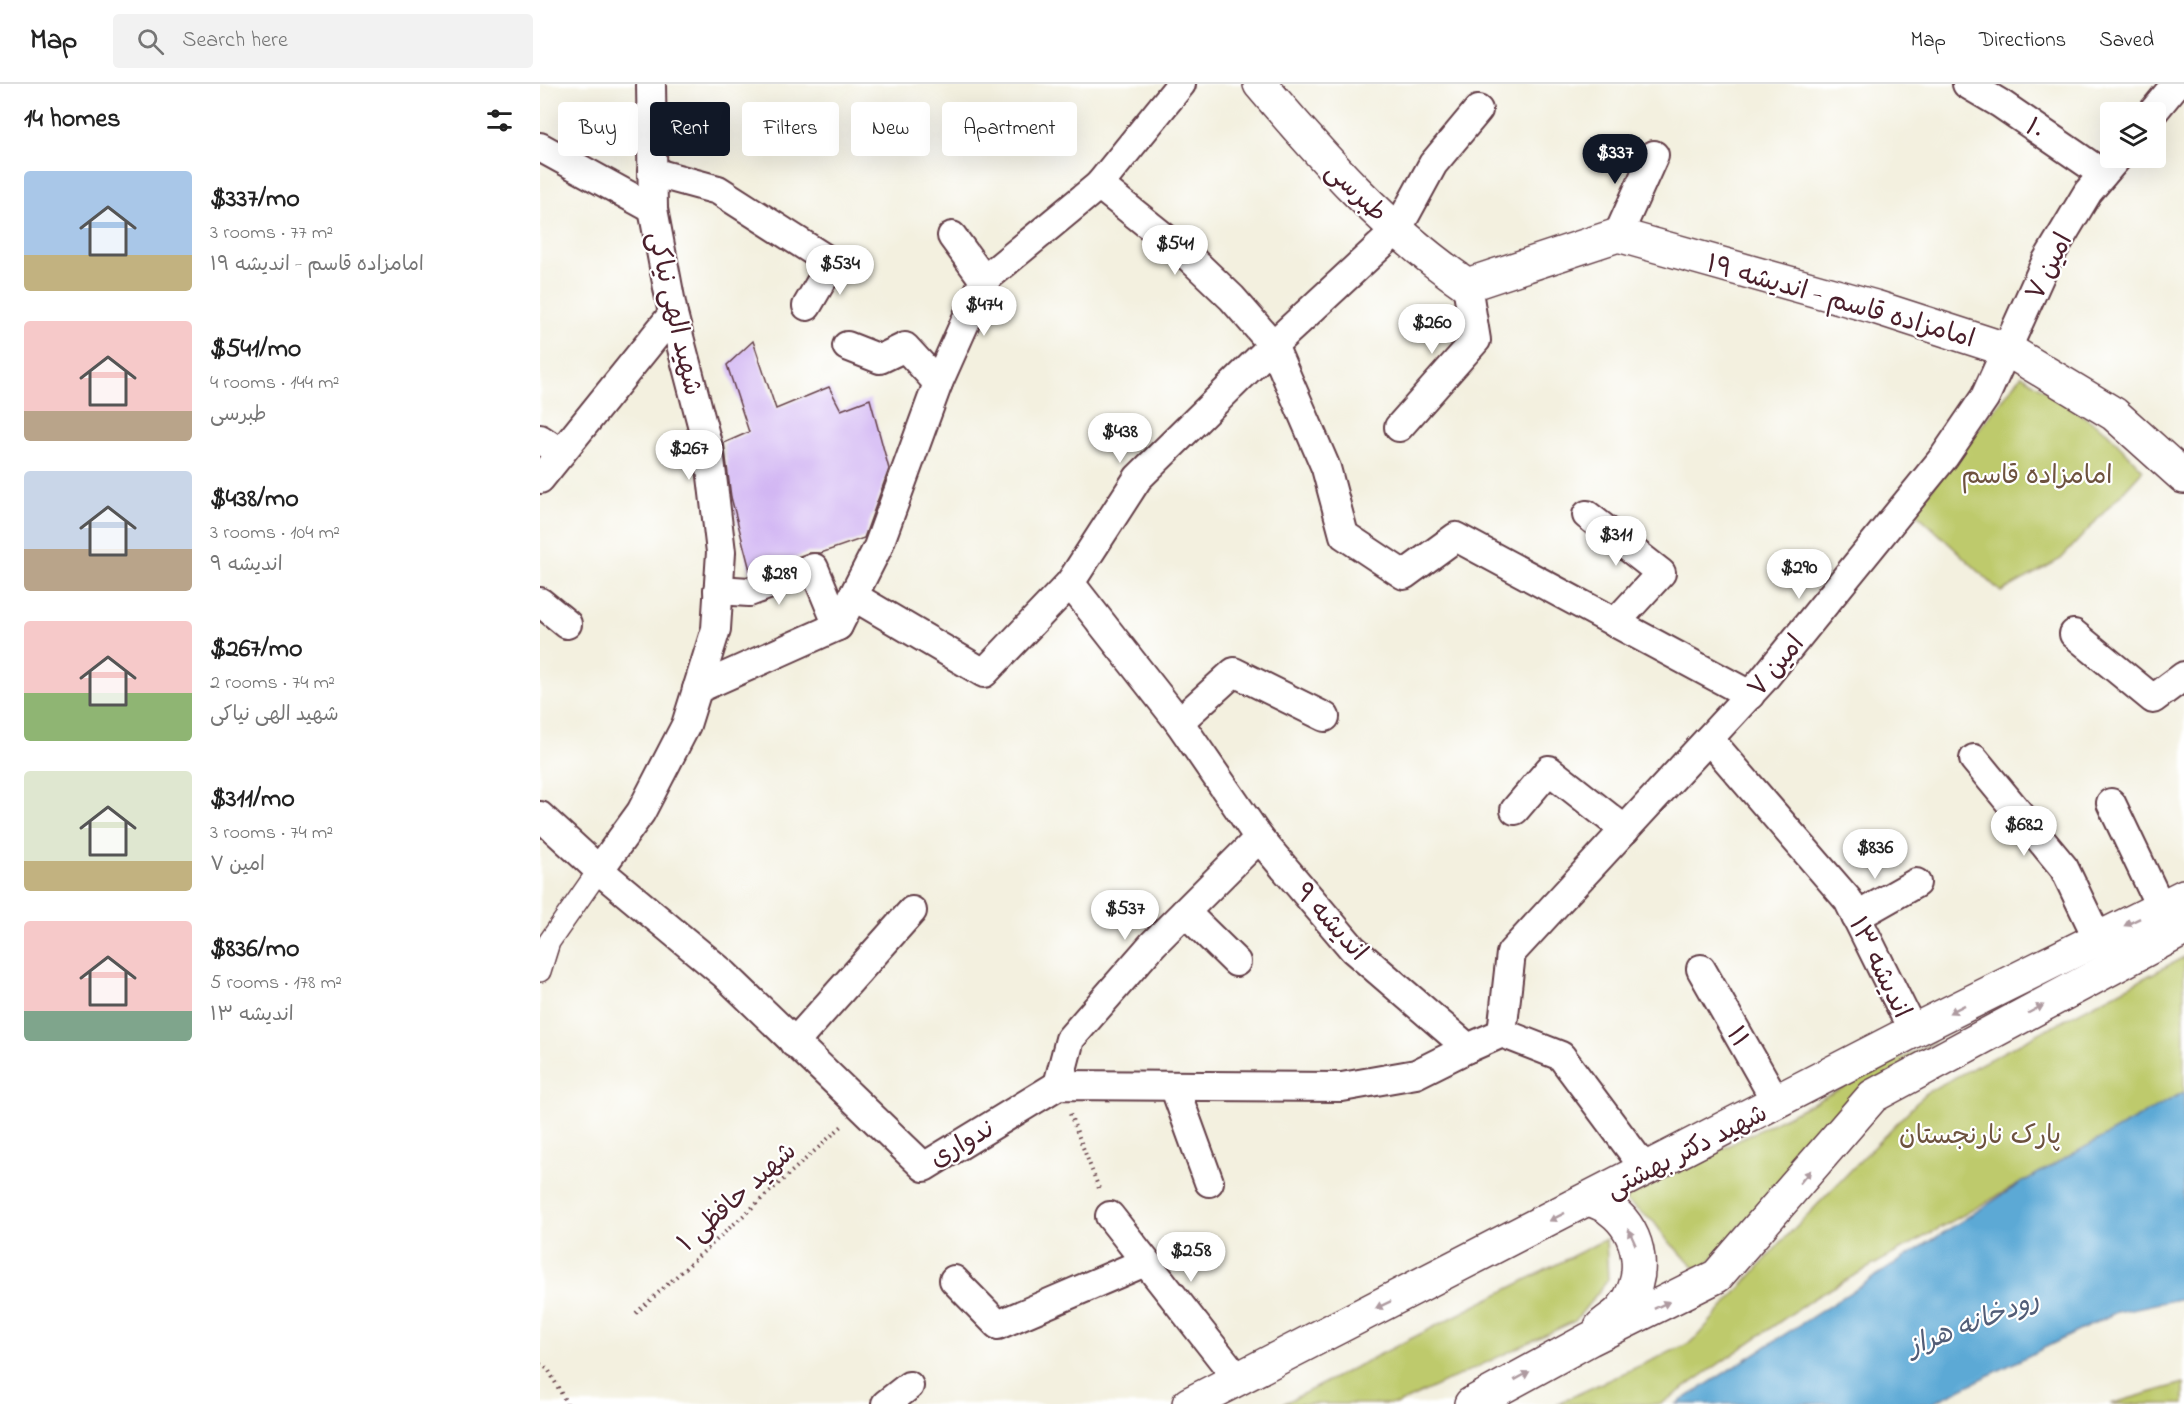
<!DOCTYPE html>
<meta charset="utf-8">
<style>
:root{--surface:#fff;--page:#f2f2f2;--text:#222;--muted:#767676;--line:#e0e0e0;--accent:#111827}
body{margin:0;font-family:"Indie Flower","Playpen Sans Arabic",sans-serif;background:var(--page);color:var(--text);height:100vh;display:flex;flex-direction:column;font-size:22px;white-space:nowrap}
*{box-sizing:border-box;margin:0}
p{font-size:20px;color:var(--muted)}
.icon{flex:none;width:33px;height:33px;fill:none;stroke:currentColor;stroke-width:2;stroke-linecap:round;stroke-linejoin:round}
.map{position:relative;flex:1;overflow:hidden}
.side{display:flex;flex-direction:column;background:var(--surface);width:540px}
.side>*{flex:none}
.top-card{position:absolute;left:18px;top:18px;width:570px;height:54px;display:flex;gap:12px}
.tools{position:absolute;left:1560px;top:18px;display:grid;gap:12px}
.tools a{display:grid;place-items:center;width:66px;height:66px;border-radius:6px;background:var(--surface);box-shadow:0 6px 24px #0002;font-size:30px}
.price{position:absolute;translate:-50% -51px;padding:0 14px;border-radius:21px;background:#fff;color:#222;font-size:20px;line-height:39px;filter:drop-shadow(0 2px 3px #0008)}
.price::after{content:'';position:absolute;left:50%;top:36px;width:18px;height:14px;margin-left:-9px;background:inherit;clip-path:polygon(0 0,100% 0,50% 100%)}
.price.current{background:var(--accent);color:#fff}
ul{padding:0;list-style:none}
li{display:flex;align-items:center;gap:18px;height:150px;padding:0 24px}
li span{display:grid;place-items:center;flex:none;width:168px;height:120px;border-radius:6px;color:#555}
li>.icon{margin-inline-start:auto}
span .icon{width:72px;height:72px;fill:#fffc;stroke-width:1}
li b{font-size:26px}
h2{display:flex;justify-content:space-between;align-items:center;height:72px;padding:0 24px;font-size:26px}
.tag{padding:0 21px;border-radius:6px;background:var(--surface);box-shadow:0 6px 24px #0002;font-size:21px;line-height:54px}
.tag.current{background:var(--accent);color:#fff}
header{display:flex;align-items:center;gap:36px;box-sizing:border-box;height:84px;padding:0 30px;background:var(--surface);border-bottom:2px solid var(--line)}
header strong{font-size:28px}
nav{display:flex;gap:33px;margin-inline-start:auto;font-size:21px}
.search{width:420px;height:54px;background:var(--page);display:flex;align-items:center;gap:15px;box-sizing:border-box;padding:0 21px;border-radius:6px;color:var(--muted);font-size:22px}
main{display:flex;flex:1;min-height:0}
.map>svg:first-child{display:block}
</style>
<header>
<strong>Map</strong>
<div class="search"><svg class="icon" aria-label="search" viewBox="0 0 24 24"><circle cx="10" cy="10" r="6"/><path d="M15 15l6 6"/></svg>Search here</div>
<nav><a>Map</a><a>Directions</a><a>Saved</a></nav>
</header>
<main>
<section class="side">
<h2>14 homes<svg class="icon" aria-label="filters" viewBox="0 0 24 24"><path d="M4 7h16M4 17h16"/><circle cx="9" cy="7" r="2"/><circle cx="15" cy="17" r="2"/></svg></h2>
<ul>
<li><span style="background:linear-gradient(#a9c7e8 70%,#c2b280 0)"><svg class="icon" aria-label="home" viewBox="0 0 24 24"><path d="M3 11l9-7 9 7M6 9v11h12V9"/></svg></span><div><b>$337/mo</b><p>3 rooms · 77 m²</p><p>امامزاده قاسم - اندیشه ۱۹</p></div></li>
<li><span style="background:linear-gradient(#f6c9c9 75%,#b9a48a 0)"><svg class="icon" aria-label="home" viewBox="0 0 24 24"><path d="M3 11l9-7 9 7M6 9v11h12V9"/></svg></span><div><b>$541/mo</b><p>4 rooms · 144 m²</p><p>طبرسی</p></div></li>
<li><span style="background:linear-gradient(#c9d6e8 65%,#b9a48a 0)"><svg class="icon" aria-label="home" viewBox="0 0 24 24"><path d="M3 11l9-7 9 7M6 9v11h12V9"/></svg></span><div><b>$438/mo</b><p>3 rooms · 104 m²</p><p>اندیشه ۹</p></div></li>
<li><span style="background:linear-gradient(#f6c9c9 60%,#8fb573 0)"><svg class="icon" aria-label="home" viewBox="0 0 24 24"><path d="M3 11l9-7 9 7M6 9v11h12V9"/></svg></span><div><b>$267/mo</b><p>2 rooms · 74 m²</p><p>شهید الهی نیاکی</p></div></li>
<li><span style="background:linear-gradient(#dfe7d0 75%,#c2b280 0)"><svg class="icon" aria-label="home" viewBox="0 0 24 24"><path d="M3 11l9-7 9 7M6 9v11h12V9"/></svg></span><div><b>$311/mo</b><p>3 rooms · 74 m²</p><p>امین ۷</p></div></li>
<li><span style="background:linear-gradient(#f6c9c9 75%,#7fa58c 0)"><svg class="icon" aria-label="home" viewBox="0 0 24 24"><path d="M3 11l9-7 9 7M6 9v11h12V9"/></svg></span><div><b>$836/mo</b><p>5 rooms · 178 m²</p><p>اندیشه ۱۳</p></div></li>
</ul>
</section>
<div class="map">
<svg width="1644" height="1320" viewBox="0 0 1644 1320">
<rect width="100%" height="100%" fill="#fff"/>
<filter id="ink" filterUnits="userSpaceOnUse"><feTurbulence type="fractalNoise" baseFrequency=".0167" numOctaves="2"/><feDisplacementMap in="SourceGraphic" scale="12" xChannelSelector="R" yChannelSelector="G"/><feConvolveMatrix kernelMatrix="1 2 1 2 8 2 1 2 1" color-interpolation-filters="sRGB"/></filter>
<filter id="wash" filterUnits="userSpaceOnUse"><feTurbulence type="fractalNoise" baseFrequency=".008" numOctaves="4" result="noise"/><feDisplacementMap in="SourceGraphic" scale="24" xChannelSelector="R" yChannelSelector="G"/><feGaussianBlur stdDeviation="1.35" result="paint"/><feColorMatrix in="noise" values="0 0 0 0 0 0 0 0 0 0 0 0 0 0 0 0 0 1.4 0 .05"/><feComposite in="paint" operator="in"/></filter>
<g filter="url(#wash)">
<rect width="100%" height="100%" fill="#f3f0df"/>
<!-- green -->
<g fill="#beca6c" stroke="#84744c" stroke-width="1.5">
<path d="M 1482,291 L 1567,348 L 1603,386 L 1521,475 L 1461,508 L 1374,427 Z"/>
<path d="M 1644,873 L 1644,1008 L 1274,1214 L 1121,1320 L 1016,1320 L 1152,1258 L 1242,1157 L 1387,1008 Z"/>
<path d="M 1395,957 L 1308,1020 L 1160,1188 L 1128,1157 L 1114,1138 L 1083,1115 Z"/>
<path d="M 1066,1155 L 1068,1196 L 1035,1237 L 858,1320 L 743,1320 Z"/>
<path d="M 1644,1299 L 1644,1320 L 1570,1320 Z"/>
</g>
<!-- water -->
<path fill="#5ba9d5" stroke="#526480" stroke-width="1.5" d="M 1644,1008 L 1644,1214 L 1577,1228 L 1391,1320 L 1136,1320 L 1481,1099 Z"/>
<g id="blocks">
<!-- building -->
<path fill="#d1b5f3" d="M 213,257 L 236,325 L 289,303 L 301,326 L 330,315 L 349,385 L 324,454 L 281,469 L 268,469 L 211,490 L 191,413 L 184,359 L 209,348 L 187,281 Z"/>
</g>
</g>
<g filter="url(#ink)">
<use href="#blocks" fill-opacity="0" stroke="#633e46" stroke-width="1.5"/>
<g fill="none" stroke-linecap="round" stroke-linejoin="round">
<defs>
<path id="pedestrian" d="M 0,887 L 9,858 L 59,786"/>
<g id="minor">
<path d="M 1427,0 L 1461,20 L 1563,90"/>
<path d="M 1613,28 L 1636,0"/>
<path d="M 0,63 L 113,125"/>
<path d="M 112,88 L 178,106 L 292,179 L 267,222"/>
<path d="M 559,101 L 650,174 L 692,214 L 733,261 L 786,384 L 804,451 L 864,491 L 916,453 L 1210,611"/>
<path d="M 1078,151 L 1114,71"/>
<path d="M 412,152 L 444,196"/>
<path d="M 307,262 L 340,275 L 365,263 L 398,299"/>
<path d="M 859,343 L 936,256 L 927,201"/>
<path d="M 0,355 L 21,369"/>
<path d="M 0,395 L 133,230"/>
<path d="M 1047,431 L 1121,489 L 1075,539"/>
<path d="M 530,499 L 639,638 L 719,754 L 813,865 L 928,964 L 962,949 L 1021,972 L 1106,1086"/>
<path d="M 178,506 L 209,508 L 274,484 L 298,542"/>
<path d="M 313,512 L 444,589 L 530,499 L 598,394 L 733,261 L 857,146 L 893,80 L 938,26"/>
<path d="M 0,518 L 27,540"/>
<path d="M 1534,550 L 1613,615 L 1644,592"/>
<path d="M 157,605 L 298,542 L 338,463 L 398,299 L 444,196 L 559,101 L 641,0"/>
<path d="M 639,638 L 694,588 L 785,633"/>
<path d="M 1169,655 L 1308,816 L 1373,947"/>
<path d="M 1434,675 L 1524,784 L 1558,855"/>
<path d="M 1571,719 L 1621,824"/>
<path d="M 975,726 L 1009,686 L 1085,746"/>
<path d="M 0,732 L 59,786 L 184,890 L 384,1083 L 518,1001 L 802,1003 L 876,990 L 928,964"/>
<path d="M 59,786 L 101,728 L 146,641 L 176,545 L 181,468 L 169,367 L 133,230 L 113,125 L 111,0"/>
<path d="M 645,828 L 696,878"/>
<path d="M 1316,833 L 1376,799"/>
<path d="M 1161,885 L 1237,1019"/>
<path d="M 962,949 L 971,869 L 1223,596 L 1404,373 L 1445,313 L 1506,178 L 1548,108 L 1577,74"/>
<path d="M 254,959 L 372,827"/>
<path d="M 518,1001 L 530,955 L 613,860 L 719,754"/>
<path d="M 634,1002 L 669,1098"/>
<path d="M 570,1132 L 697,1294"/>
<path d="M 414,1196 L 458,1241 L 605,1178"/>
<path d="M 346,1320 L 369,1302"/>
</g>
<path id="tertiary" d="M 720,0 C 782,73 846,146 927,201 L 1078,151 L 1335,223 L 1468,266 L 1574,330 L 1644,393"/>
<g id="primary">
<path d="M 1051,1115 C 1057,1119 1066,1121 1071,1126 C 1102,1149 1108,1196 1082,1225 C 1077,1232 1068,1236 1061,1243"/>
<path d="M 649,1320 L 1373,947 L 1644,812"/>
<path d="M 931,1320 L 1050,1255 L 1177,1192 L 1333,1012 L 1644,845"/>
</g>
</defs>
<!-- pedestrian casing -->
<use href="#pedestrian" stroke="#633e46" stroke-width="24"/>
<!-- minor casing -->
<use href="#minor" stroke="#633e46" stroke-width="32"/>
<!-- tertiary casing -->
<use href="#tertiary" stroke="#633e46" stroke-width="36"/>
<!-- primary casing -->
<use href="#primary" stroke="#633e46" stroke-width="36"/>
<!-- path -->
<g stroke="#633e46" stroke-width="4" stroke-dasharray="1.5 4.5" stroke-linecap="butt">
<path d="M 530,1030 L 560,1107"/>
<path d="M 96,1229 L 302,1042"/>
<path d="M 0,1280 L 8,1285 L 27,1320"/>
</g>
<!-- pedestrian -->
<use href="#pedestrian" stroke="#fff" stroke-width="21"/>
<!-- minor -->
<use href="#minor" stroke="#fff" stroke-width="28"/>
<!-- tertiary -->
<use href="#tertiary" stroke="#fff" stroke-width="33"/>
<!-- primary -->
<use href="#primary" stroke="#fff" stroke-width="33"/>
</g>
<!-- one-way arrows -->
<defs><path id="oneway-solid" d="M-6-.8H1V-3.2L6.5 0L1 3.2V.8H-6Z" transform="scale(1.5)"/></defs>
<g fill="#ae9aa0">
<use href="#oneway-solid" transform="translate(1592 838) rotate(154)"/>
<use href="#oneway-solid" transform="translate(1417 925) rotate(153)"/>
<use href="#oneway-solid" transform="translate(1496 925) rotate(-28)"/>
<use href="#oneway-solid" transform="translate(1265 1093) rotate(-50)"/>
<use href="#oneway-solid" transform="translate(1017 1133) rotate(153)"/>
<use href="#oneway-solid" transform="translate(1092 1153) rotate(-114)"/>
<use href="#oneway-solid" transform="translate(843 1221) rotate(154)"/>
<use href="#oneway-solid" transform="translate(1122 1221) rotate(-25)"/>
<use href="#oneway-solid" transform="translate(982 1292) rotate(-29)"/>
</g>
</g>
<g text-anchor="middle" stroke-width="4.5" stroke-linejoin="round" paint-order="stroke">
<!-- street labels -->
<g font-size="26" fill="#4a1f2b" stroke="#fff">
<text transform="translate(1496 44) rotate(35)" y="9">۱۰</text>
<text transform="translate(817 107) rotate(44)" y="9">طبرسی</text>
<text transform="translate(1508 182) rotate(-63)" y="9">امین ۷</text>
<text transform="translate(1301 216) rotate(16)" y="9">امامزاده قاسم - اندیشه ۱۹</text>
<text transform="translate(136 229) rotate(77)" y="9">شهید الهی نیاکی</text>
<text transform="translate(1235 581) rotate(-50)" y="9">امین ۷</text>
<text transform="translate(792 837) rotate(48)" y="9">اندیشه ۹</text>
<text transform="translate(1341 883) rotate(64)" y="9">اندیشه ۱۳</text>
<text transform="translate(1199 952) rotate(60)" y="9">۱۱</text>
<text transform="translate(422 1058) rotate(-30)" y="9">ندواری</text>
<text transform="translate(1146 1066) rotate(-27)" y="9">شهید دکتر بهشتی</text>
<text transform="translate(196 1112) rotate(-42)" y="9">شهید حافظی ۱</text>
</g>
<!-- park labels -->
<g font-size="26" fill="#6d523e" stroke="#fff">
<text x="1497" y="399">امامزاده قاسم</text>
<text x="1440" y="1059">پارک نارنجستان</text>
</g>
<!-- water labels -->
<g font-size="27" font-style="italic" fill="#525d77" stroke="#fff">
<text transform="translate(1433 1238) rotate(-21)" y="9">رودخانه هراز</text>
</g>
</g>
</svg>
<div class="tools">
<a><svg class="icon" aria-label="layers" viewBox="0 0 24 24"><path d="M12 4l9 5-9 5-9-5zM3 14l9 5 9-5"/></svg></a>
</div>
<b class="price current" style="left:1075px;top:101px">$337</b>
<b class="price" style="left:635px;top:192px">$541</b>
<b class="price" style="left:300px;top:212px">$534</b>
<b class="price" style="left:444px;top:253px">$474</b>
<b class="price" style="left:892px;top:271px">$260</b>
<b class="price" style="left:580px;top:380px">$438</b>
<b class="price" style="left:149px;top:397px">$267</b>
<b class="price" style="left:1076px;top:483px">$311</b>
<b class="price" style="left:1259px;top:516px">$290</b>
<b class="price" style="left:239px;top:522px">$289</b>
<b class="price" style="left:1484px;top:773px">$682</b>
<b class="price" style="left:1335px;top:796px">$836</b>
<b class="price" style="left:585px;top:857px">$537</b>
<b class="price" style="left:651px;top:1199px">$258</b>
<div class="top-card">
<a class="tag">Buy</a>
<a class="tag current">Rent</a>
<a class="tag">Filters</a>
<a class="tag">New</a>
<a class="tag">Apartment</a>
</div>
</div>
</main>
